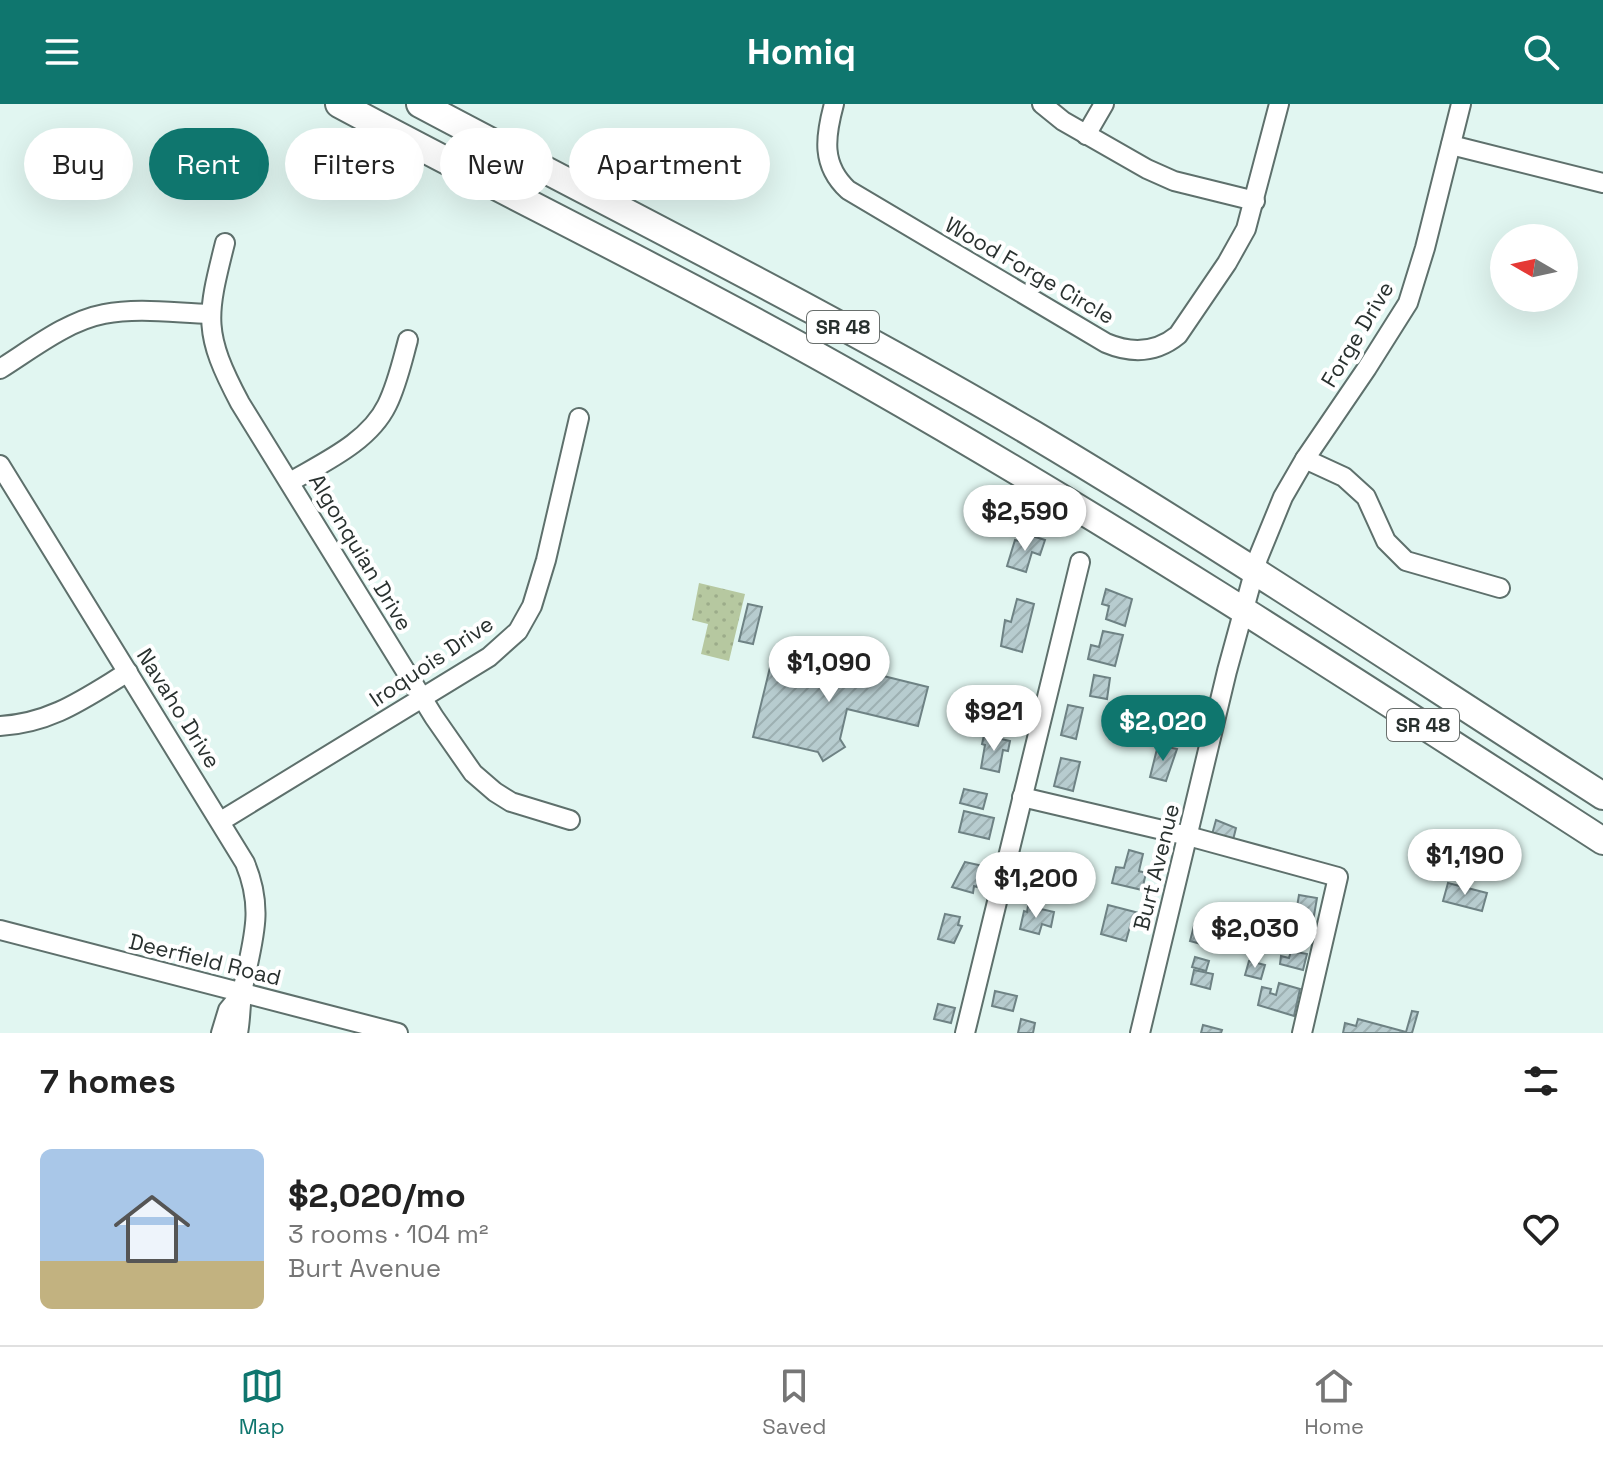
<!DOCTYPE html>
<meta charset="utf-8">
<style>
:root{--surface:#fff;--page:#f6f6f6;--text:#222;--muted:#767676;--line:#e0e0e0;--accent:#0f766e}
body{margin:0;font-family:"Space Grotesk",sans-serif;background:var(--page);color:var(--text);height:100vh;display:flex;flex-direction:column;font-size:30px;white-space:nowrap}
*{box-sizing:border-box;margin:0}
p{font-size:26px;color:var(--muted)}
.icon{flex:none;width:44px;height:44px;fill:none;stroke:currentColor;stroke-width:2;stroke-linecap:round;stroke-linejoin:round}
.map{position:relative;height:929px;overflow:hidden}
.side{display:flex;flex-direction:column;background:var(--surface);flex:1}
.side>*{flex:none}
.top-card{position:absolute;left:24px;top:24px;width:800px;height:72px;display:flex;gap:16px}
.needle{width:52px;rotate:279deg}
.buttons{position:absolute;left:1490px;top:120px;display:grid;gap:16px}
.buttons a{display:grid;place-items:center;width:88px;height:88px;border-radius:50%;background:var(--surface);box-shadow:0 8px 32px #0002;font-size:40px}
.price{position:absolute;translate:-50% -68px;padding:0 18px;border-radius:28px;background:#fff;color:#222;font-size:26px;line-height:52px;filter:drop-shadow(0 2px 4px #0008)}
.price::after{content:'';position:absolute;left:50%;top:48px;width:24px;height:18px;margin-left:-12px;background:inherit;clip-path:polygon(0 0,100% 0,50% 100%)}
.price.selected{background:var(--accent);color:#fff}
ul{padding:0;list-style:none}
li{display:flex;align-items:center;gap:24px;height:200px;padding:0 40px}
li+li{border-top:2px solid var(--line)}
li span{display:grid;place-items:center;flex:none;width:224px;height:160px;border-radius:12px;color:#555}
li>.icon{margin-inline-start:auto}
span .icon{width:96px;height:96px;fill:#fffc;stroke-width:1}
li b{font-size:34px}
h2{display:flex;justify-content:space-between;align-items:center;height:96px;padding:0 40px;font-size:34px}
.tag{padding:0 28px;border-radius:36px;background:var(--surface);box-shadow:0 8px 32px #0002;font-size:28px;line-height:72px}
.tag.selected{background:var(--accent);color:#fff}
header{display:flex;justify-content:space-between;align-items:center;height:104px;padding:0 40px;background:var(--accent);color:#fff;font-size:36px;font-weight:700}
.menu{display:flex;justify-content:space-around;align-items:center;height:112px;border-top:2px solid var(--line);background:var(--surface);font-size:22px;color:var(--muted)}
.menu a{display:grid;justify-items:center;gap:4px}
.menu .selected{color:var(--accent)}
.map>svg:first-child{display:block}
</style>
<header><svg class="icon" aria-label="menu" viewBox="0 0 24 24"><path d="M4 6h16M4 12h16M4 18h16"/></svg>Homiq<svg class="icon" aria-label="search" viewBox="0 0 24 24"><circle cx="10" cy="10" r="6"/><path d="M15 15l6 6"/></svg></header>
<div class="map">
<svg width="1603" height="929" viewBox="0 0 1603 929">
<defs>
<pattern id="green-dots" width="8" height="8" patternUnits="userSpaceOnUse" patternTransform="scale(2)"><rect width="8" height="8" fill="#b6c8a0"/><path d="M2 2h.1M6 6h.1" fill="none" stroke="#9cac8a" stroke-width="1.8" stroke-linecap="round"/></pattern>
<pattern id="building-hatch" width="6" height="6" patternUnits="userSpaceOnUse" patternTransform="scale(2)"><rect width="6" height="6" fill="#b7cccf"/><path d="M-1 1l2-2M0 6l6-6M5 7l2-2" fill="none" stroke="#9db0b2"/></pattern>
</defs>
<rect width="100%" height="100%" fill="#e1f6f1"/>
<!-- green -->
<path fill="url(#green-dots)" d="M 699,479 L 745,490 L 729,557 L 701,550 L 708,520 L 692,516 Z"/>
<!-- building -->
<g fill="url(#building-hatch)" stroke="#6e8284" stroke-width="2">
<path d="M 1029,431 L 1045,436 L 1040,451 L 1032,448 L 1026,468 L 1007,462 L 1015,436 L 1026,439 Z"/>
<path d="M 1106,485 L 1132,495 L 1125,522 L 1106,515 L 1109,502 L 1102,500 Z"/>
<path d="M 1017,495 L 1034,500 L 1022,548 L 1001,542 L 1005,516 L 1011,518 Z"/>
<path d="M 748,500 L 762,503 L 753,540 L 739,537 Z"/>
<path d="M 1103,527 L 1123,531 L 1115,562 L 1088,555 L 1091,541 L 1099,543 Z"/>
<path d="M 773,551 L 857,571 L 859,566 L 928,583 L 918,622 L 847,605 L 840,635 L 845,643 L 823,657 L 818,648 L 753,633 Z"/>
<path d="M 1094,571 L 1110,574 L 1107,595 L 1090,592 Z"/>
<path d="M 1068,601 L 1083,604 L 1076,635 L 1061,631 Z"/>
<path d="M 984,631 L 1010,637 L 1008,647 L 1003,646 L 999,668 L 981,664 L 985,641 L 982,640 Z"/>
<path d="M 1158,641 L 1177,645 L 1166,677 L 1150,673 Z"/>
<path d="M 1061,654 L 1080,658 L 1073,687 L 1054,682 Z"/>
<path d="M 964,685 L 987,690 L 983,705 L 960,699 Z"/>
<path d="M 964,707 L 994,714 L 989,735 L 959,728 Z"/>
<path d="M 1216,716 L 1236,724 L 1233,736 L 1211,734 Z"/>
<path d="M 1129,746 L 1143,750 L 1139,767 L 1146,769 L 1142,786 L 1112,779 L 1116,763 L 1124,764 Z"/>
<path d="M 1038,750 L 1056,754 L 1049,783 L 1031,779 Z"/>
<path d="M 965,758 L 983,762 L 977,783 L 974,782 L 973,789 L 952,783 Z"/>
<path d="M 1448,779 L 1487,789 L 1482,807 L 1443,797 Z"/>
<path d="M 1299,791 L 1317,794 L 1311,829 L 1293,826 Z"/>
<path d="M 1108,801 L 1139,809 L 1136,820 L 1131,819 L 1126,837 L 1101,830 Z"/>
<path d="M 1028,802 L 1054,808 L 1051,823 L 1042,820 L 1039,830 L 1020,825 L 1024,807 L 1027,808 Z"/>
<path d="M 945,810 L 960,813 L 958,821 L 962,822 L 954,839 L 938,835 Z"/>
<path d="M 1194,822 L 1216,827 L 1212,843 L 1190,837 Z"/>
<path d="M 1275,822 L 1287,825 L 1284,837 L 1272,834 Z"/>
<path d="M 1291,847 L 1307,850 L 1303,866 L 1280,860 L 1281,852 L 1289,854 Z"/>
<path d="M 1195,853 L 1209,857 L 1206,867 L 1192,863 Z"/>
<path d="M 1249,857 L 1265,861 L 1261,875 L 1245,871 Z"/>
<path d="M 1194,866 L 1213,870 L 1210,885 L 1191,880 Z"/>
<path d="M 1279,879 L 1300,885 L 1294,912 L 1258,901 L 1262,883 L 1271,885 L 1270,889 L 1276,891 Z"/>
<path d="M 995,887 L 1017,892 L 1013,907 L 992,902 Z"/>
<path d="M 938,900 L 955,904 L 951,919 L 934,915 Z"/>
<path d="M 1412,907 L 1418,908 L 1412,929 L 1343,929 L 1345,919 L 1356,922 L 1358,915 L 1406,928 Z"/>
<path d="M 1021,915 L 1035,919 L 1033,929 L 1018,929 Z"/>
<path d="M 1203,921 L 1222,926 L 1221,929 L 1201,929 Z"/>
</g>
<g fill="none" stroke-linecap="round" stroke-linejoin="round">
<defs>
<g id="minor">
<path d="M 834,0 C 825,33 821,61 848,86 L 1106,239 C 1132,250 1156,249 1178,231 L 1227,159 L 1246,125 L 1279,0"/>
<path d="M 1042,0 L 1063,17 L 1147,65 L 1174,77 L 1255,97"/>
<path d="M 1086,31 L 1104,0"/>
<path d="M 1451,41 L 1603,79"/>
<path d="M 225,139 C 206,214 203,229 240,299 L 434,613 L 473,669 L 495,688 L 511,698 L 570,716"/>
<path d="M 0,265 C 32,245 67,217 104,210 C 138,203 176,209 210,210"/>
<path d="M 1305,355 L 1344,373 L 1366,393 L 1386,437 L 1406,457 L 1500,484"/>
<path d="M 0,361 L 245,759 C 265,807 252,837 243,884 C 240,899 241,914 238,929"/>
<path d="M 290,378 C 324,358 369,338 387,301 C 397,281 402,258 408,236"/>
<path d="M 0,622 C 52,619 85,594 128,568"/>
<path d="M 1022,693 L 1188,732 L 1338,773 L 1302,929"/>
<path d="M 221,717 L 489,553 L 518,527 L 532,502 L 546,456 L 579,314"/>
<path d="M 0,826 L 398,929"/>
<path d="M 221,929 L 228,906 L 242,889"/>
<path d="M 965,929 L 1080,458"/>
<path d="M 1140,929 L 1227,567 L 1258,454 L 1283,393 L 1305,355 L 1367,264 L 1408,199 L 1425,144 L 1461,0"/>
</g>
<g id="highway">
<path d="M 339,0 C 514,94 693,180 866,279 C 1117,422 1360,580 1603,737"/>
<path d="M 420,0 C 625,109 833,212 1033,330 C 1226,445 1414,571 1603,692"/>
</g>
</defs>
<!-- minor casing -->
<use href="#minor" stroke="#5e706c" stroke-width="22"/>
<!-- highway casing -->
<use href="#highway" stroke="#5e706c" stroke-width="30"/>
<!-- minor -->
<use href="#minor" stroke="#fff" stroke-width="18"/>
<!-- highway -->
<use href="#highway" stroke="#fff" stroke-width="26"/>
</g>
<g text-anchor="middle" stroke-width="8" stroke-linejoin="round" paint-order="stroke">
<!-- shield labels -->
<g fill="#fff" stroke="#696f6d" stroke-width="2">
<rect x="807" y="207" width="72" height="32" rx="6"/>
<rect x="1387" y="605" width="72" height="32" rx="6"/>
</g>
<g font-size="20" font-weight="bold" fill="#29312f">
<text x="843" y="230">SR 48</text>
<text x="1423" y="628">SR 48</text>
</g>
<!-- street labels -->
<g font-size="22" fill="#29312f" stroke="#fff">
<text transform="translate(1030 166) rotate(30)" y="8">Wood Forge Circle</text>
<text transform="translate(1357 230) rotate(-59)" y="8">Forge Drive</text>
<text transform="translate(361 448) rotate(59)" y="8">Algonquian Drive</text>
<text transform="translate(431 557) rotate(-34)" y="8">Iroquois Drive</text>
<text transform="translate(179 604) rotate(58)" y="8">Navaho Drive</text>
<text transform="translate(1156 763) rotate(-76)" y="8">Burt Avenue</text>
<text transform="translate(205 855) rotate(14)" y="8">Deerfield Road</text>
</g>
</g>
</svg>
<div class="buttons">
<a><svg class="needle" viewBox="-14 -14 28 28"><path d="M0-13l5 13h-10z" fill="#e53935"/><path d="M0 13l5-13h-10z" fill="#767676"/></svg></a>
</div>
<b class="price" style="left:1025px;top:449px">$2,590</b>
<b class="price" style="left:829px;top:600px">$1,090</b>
<b class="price" style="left:994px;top:649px">$921</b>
<b class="price selected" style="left:1163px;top:659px">$2,020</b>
<b class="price" style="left:1465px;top:793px">$1,190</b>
<b class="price" style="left:1036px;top:816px">$1,200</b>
<b class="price" style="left:1255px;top:866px">$2,030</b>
<div class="top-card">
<a class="tag">Buy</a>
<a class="tag selected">Rent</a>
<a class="tag">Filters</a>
<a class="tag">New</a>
<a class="tag">Apartment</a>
</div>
</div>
<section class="side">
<h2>7 homes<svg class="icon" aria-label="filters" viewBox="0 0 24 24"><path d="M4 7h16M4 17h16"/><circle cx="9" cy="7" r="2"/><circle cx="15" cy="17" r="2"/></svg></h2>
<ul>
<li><span style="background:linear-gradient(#a9c7e8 70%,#c2b280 0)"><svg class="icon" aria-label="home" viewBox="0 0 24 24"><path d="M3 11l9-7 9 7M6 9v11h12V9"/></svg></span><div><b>$2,020/mo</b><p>3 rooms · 104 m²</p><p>Burt Avenue</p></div><svg class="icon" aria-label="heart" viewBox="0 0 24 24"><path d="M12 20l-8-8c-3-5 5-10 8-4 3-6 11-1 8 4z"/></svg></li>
</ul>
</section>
<nav class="menu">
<a class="selected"><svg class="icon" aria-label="map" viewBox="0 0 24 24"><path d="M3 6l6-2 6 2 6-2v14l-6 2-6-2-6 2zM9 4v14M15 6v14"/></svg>Map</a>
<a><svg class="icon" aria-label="saved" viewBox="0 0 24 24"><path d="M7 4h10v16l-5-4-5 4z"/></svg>Saved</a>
<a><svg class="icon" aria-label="home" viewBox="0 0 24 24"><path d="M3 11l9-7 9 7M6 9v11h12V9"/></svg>Home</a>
</nav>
